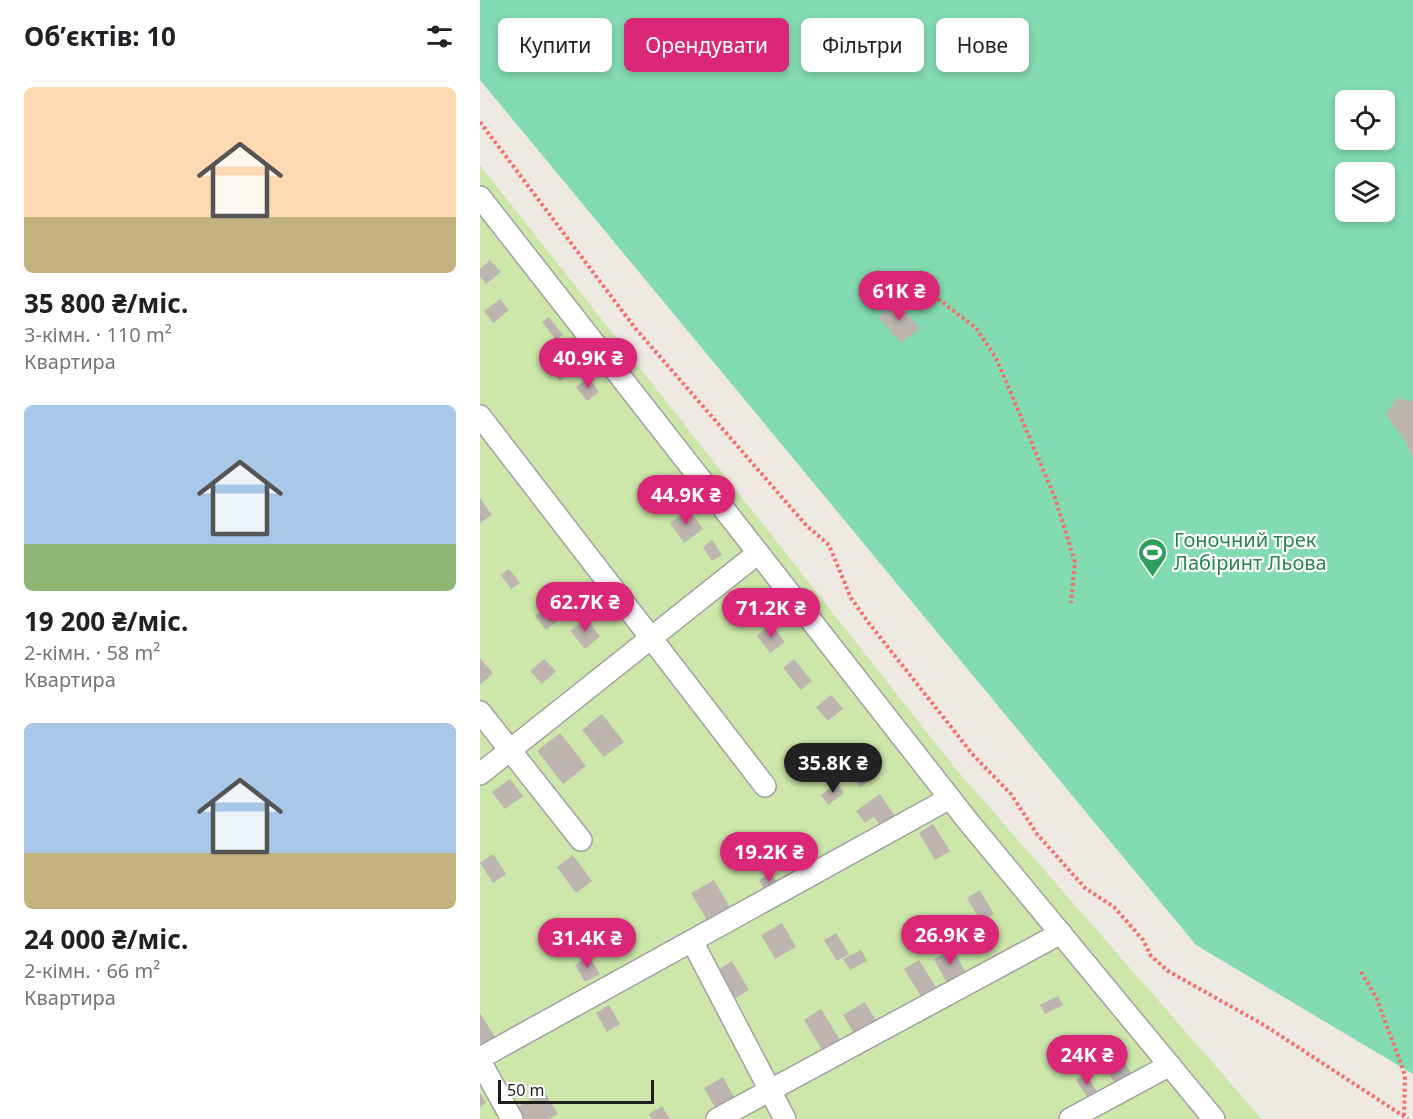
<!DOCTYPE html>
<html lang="uk">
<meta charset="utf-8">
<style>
:root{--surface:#fff;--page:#f6f6f6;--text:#202124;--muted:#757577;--accent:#db2777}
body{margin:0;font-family:"Noto Sans",sans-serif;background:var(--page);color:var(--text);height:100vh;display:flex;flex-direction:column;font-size:22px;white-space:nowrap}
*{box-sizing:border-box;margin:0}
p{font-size:20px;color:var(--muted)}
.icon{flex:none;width:33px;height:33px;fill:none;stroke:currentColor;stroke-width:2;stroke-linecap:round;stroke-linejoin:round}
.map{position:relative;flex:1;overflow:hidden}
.details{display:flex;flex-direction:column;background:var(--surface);width:480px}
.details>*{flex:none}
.top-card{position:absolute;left:18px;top:18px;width:570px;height:54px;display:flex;gap:12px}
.tools{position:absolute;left:855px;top:90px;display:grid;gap:12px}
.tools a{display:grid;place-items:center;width:60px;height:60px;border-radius:9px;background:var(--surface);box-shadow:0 3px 9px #0003;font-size:30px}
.scale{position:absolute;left:18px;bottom:15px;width:156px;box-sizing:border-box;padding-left:6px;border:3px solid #1d1d1d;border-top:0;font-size:16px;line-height:21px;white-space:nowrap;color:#1d1d1d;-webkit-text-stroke:4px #fff;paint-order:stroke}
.price{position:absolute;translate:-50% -51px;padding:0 14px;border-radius:21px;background:var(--accent);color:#fff;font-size:20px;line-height:39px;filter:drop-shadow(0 2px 3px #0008)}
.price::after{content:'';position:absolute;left:50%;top:36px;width:18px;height:14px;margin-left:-9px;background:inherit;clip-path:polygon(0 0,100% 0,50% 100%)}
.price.active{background:#222;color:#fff}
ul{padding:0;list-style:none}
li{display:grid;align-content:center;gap:12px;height:318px;padding:0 24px}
li span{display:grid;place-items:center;height:186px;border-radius:9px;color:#555}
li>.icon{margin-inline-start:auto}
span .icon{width:108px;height:108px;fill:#fffc;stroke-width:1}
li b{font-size:26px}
h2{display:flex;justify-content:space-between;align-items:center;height:72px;padding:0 24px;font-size:26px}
.tag{padding:0 21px;border-radius:9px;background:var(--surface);box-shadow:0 3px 9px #0003;font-size:21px;line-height:54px}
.tag.active{background:var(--accent);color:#fff}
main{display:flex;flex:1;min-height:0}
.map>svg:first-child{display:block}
</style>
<main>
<section class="details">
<h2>Об’єктів: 10<svg class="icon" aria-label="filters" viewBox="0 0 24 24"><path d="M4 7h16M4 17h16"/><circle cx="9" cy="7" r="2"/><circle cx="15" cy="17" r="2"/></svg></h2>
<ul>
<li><span style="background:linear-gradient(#ffd9b3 70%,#c2b280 0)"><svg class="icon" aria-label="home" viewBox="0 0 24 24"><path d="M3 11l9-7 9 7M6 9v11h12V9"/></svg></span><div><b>35 800 ₴/міс.</b><p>3-кімн. · 110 m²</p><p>Квартира</p></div></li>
<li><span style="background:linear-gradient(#a9c7e8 75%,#8fb573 0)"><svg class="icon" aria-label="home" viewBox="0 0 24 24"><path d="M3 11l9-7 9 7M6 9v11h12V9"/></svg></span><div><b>19 200 ₴/міс.</b><p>2-кімн. · 58 m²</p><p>Квартира</p></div></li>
<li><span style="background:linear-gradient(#a9c7e8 70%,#c2b280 0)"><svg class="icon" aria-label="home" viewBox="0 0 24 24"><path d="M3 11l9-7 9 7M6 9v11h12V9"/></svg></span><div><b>24 000 ₴/міс.</b><p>2-кімн. · 66 m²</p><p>Квартира</p></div></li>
</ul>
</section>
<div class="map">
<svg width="933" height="1119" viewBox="0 0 933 1119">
<rect width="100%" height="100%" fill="#eee9e3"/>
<!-- grass -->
<path fill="#cde7aa" d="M 0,165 L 475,768 L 782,1119 L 0,1119 Z"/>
<!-- pitch -->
<path fill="#83dbb1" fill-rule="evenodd" d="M 0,0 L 933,0 L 933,1074 L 716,945 L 0,80 ZM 866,100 L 904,100 L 904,140 L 866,140 ZM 866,172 L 904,172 L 904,212 L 866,212 Z"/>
<!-- building -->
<g fill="#beb5b0">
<path d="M 10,260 L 21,272 L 6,284 L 0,277 L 0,269 Z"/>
<path d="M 20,299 L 29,310 L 13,323 L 4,311 Z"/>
<path d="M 418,302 L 440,328 L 421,343 L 398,317 Z"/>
<path d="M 69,317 L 83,335 L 76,340 L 62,322 Z"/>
<path d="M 78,355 L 91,372 L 80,381 L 67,364 Z"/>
<path d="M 109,378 L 119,392 L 107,401 L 96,387 Z"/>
<path d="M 917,398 L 933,401 L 933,458 L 924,439 L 906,415 Z"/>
<path d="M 0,498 L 12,515 L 0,523 Z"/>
<path d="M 209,510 L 223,529 L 204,543 L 190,523 Z"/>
<path d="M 232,540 L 242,555 L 232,561 L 223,547 Z"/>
<path d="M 29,569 L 40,583 L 31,589 L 21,575 Z"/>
<path d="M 65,608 L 77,621 L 66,630 L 55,616 Z"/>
<path d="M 106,618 L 120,636 L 105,649 L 90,631 Z"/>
<path d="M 291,624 L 305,642 L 290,653 L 277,636 Z"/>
<path d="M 0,658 L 13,673 L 1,684 L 0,683 Z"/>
<path d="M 64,659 L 76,671 L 62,684 L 50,671 Z"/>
<path d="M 314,659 L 332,681 L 321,690 L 303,668 Z"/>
<path d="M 351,695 L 363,709 L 348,721 L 336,707 Z"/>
<path d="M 122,714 L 144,742 L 124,757 L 102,730 Z"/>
<path d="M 80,733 L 106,766 L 83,784 L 57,751 Z"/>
<path d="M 391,770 L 395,778 L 380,787 L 376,780 Z"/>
<path d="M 30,779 L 43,796 L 25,809 L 12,792 Z"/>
<path d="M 357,783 L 364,793 L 348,805 L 341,795 Z"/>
<path d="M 400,794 L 416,818 L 402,828 L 394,817 L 385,823 L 376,811 Z"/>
<path d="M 453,824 L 470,851 L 455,860 L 439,833 Z"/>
<path d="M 13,854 L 26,874 L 13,883 L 0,863 Z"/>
<path d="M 93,855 L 112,881 L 96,893 L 77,867 Z"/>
<path d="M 291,873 L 299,886 L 287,894 L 279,880 Z"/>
<path d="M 234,880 L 252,911 L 229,924 L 211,893 Z"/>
<path d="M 500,890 L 514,914 L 501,922 L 487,898 Z"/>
<path d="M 302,923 L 316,947 L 295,959 L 281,935 Z"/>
<path d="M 356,933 L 369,954 L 357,961 L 344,940 Z"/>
<path d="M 473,949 L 486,973 L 467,983 L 454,959 Z"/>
<path d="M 381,950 L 387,961 L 370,970 L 363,959 Z"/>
<path d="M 109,956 L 120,974 L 105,982 L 95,965 Z"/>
<path d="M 439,960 L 457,989 L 442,998 L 424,969 Z"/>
<path d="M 252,961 L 269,990 L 252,1000 L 235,972 Z"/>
<path d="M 578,996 L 583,1005 L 565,1014 L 560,1005 Z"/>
<path d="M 385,1002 L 398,1024 L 376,1037 L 363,1015 Z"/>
<path d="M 129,1005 L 140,1024 L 127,1032 L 116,1013 Z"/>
<path d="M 341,1009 L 361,1042 L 344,1053 L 324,1020 Z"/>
<path d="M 0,1013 L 15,1037 L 2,1045 L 0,1042 Z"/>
<path d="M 642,1057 L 653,1077 L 636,1086 L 625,1066 Z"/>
<path d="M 606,1074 L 617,1092 L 608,1098 L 596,1080 Z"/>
<path d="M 243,1077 L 255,1099 L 236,1109 L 224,1088 Z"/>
<path d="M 64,1091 L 78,1114 L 69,1119 L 44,1119 L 37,1107 Z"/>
<path d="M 0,1093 L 6,1103 L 0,1107 Z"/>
<path d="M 182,1106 L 190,1119 L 172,1119 L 169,1114 Z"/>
</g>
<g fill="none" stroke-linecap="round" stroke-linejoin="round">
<defs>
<g id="minor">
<path d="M 0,197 L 487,820 L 734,1119"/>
<path d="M 0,416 L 285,786"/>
<path d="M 0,712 L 101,840"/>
<path d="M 0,774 L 278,553"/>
<path d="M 212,941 L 305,1119"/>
<path d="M 0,1058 L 470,798"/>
<path d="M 0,1061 L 32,1119"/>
<path d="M 237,1119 L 581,933"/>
<path d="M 590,1119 L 690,1065"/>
</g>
</defs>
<!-- minor casing -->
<use href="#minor" stroke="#a1a1a1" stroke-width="24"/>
<!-- path -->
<g stroke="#f56f6d" stroke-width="4" stroke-dasharray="3 3" stroke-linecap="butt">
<path d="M 0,122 L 155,328 L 326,525 L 349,545 L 371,598 L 388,622 L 494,756 L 531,794 L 557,834 L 605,888 L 634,907 L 663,940 L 671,956 L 688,971 L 784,1025 L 928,1119"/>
<path d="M 458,299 L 496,328 L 516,358 L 575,498 L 595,562 L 591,603"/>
<path d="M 881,972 L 896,997 L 925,1075 L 924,1116"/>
</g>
<!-- minor -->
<use href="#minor" stroke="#fff" stroke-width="21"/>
</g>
<!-- icons -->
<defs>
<symbol id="stadium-pin" viewBox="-11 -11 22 30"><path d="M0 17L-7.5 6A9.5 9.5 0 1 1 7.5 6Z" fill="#2e9e5b" stroke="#fff"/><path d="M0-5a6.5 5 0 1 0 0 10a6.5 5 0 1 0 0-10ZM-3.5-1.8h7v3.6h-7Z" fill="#fff"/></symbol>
</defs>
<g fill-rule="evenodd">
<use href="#stadium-pin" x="656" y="536" width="33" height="45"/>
</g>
<g text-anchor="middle" stroke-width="4.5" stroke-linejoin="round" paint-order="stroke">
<!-- leisure labels -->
<g font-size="20" fill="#27864d" stroke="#fff" text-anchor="start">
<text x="694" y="547">Гоночний трек<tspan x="694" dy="23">Лабіринт Льова</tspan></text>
</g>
</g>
</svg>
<div class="tools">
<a><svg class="icon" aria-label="locate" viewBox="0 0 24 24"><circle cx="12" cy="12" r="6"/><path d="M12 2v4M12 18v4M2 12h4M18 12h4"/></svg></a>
<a><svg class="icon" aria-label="layers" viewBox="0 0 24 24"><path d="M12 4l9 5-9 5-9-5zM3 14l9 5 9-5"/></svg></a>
</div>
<div class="scale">50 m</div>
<b class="price" style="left:419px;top:322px">61K ₴</b>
<b class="price" style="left:108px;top:389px">40.9K ₴</b>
<b class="price" style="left:206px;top:526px">44.9K ₴</b>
<b class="price" style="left:105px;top:633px">62.7K ₴</b>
<b class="price" style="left:291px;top:639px">71.2K ₴</b>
<b class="price active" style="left:353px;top:794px">35.8K ₴</b>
<b class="price" style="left:289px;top:883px">19.2K ₴</b>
<b class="price" style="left:470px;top:966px">26.9K ₴</b>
<b class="price" style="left:107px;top:969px">31.4K ₴</b>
<b class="price" style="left:607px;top:1086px">24K ₴</b>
<div class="top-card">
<a class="tag">Купити</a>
<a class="tag active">Орендувати</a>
<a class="tag">Фільтри</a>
<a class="tag">Нове</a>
</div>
</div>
</main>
